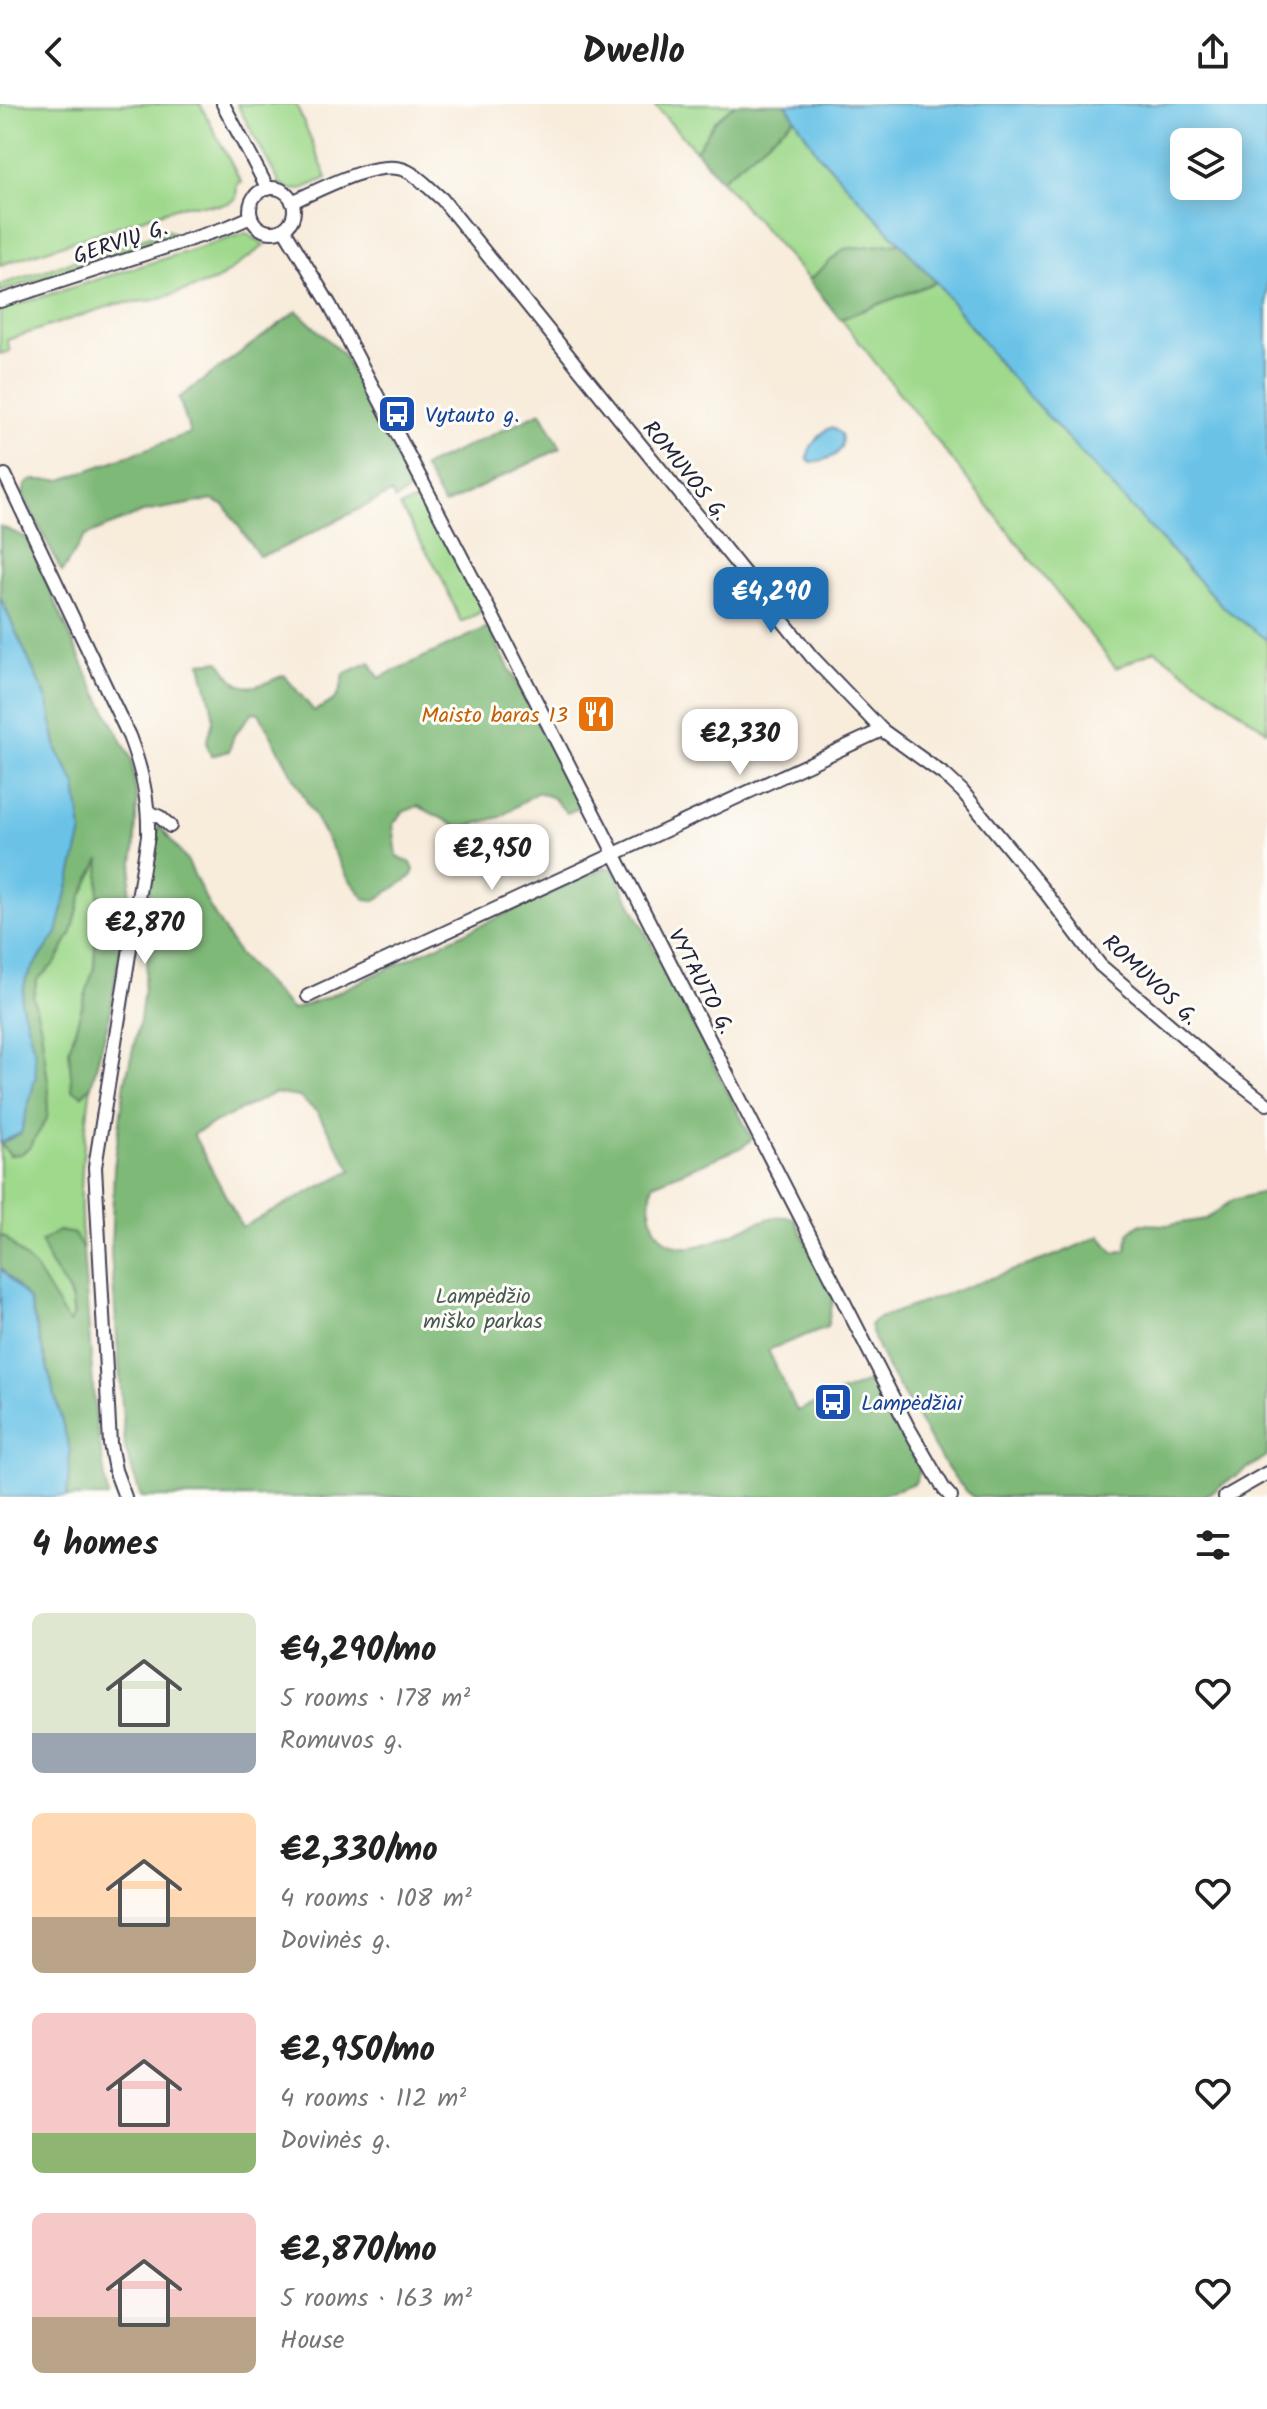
<!DOCTYPE html>
<meta charset="utf-8">
<style>
:root{--surface:#fff;--page:#f2f2f2;--text:#222;--muted:#767676;--accent:#1f6fb2}
body{margin:0;font-family:Kalam,sans-serif;background:var(--page);color:var(--text);height:100vh;display:flex;flex-direction:column;font-size:30px;white-space:nowrap}
*{box-sizing:border-box;margin:0}
p{font-size:26px;color:var(--muted)}
.icon{flex:none;width:44px;height:44px;fill:none;stroke:currentColor;stroke-width:2;stroke-linecap:round;stroke-linejoin:round}
.map{position:relative;height:1393px;overflow:hidden}
.drawer{display:flex;flex-direction:column;background:var(--surface);flex:1}
.drawer>*{flex:none}
.controls{position:absolute;left:1170px;top:24px;display:grid;gap:16px}
.controls a{display:grid;place-items:center;width:72px;height:72px;border-radius:12px;background:var(--surface);box-shadow:0 4px 20px #0003;font-size:40px}
.price{position:absolute;translate:-50% -68px;padding:0 18px;border-radius:16px;background:#fff;color:#222;font-size:26px;line-height:52px;filter:drop-shadow(0 2px 4px #0008)}
.price::after{content:'';position:absolute;left:50%;top:48px;width:24px;height:18px;margin-left:-12px;background:inherit;clip-path:polygon(0 0,100% 0,50% 100%)}
.price.current{background:var(--accent);color:#fff}
ul{padding:0;list-style:none}
li{display:flex;align-items:center;gap:24px;height:200px;padding:0 32px}
li span{display:grid;place-items:center;flex:none;width:224px;height:160px;border-radius:12px;color:#555}
li>.icon{margin-inline-start:auto}
span .icon{width:96px;height:96px;fill:#fffc;stroke-width:1}
li b{font-size:34px}
h2{display:flex;justify-content:space-between;align-items:center;height:96px;padding:0 32px;font-size:34px}
header{display:flex;justify-content:space-between;align-items:center;height:104px;padding:0 32px;background:var(--surface);font-size:36px;font-weight:700}
.map>svg:first-child{display:block}
</style>
<header><svg class="icon" aria-label="back" viewBox="0 0 24 24"><path d="M15 5l-7 7 7 7"/></svg>Dwello<svg class="icon" aria-label="share" viewBox="0 0 24 24"><path d="M12 15V3M7 8l5-5 5 5M5 13v7h14v-7"/></svg></header>
<div class="map">
<svg width="1267" height="1393" viewBox="0 0 1267 1393">
<rect width="100%" height="100%" fill="#fdfcf7"/>
<filter id="ink" filterUnits="userSpaceOnUse"><feTurbulence type="fractalNoise" baseFrequency=".0125" numOctaves="2"/><feDisplacementMap in="SourceGraphic" scale="16" xChannelSelector="R" yChannelSelector="G"/><feConvolveMatrix kernelMatrix="1 2 1 2 8 2 1 2 1" color-interpolation-filters="sRGB"/></filter>
<filter id="wash" filterUnits="userSpaceOnUse"><feTurbulence type="fractalNoise" baseFrequency=".006" numOctaves="4" result="noise"/><feDisplacementMap in="SourceGraphic" scale="32" xChannelSelector="R" yChannelSelector="G"/><feGaussianBlur stdDeviation="1.8" result="paint"/><feColorMatrix in="noise" values="0 0 0 0 0 0 0 0 0 0 0 0 0 0 0 0 0 1.4 0 .05"/><feComposite in="paint" operator="in"/></filter>
<g filter="url(#wash)">
<rect width="100%" height="100%" fill="#f8ecdb"/>
<!-- green -->
<g fill="#9fd98c" stroke="#607e64" stroke-width="2">
<path d="M 0,0 L 200,0 L 241,78 L 237,80 L 236,95 C 221,106 202,99 184,101 L 0,161 Z"/>
<path d="M 237,0 L 296,0 L 327,74 C 309,81 295,94 279,78 Z"/>
<path d="M 653,0 L 735,0 L 716,16 L 696,47 Z"/>
<path d="M 795,14 L 818,50 L 900,139 L 844,145 L 809,176 L 721,76 Z"/>
<path d="M 168,126 L 173,129 L 170,132 L 0,188 L 0,181 Z"/>
<path d="M 246,129 L 265,141 L 216,177 L 155,196 L 116,200 L 7,236 L 10,247 L 0,250 L 0,206 Z"/>
<path d="M 936,178 L 1004,265 L 1223,503 L 1267,536 L 1267,627 L 1155,546 L 1116,564 L 841,215 Z"/>
<path d="M 418,396 L 423,398 L 481,502 L 479,509 L 461,518 L 439,468 L 400,403 Z"/>
<path d="M 101,753 L 94,863 L 69,946 L 82,991 L 91,982 C 84,1037 77,1090 83,1146 L 74,1130 L 58,1127 L 49,1158 C 60,1176 81,1198 69,1219 L 5,1133 L 0,1131 L 0,1040 L 10,1051 L 41,924 L 33,893 L 37,876 L 56,858 L 72,828 L 81,793 Z"/>
</g>
<!-- forest -->
<g fill="#7fb978" stroke="#506e5a" stroke-width="2" fill-rule="evenodd">
<path d="M 735,0 L 786,0 L 795,14 L 721,76 L 696,47 L 716,16 Z"/>
<path d="M 900,139 L 936,178 L 840,215 L 809,176 L 844,145 Z"/>
<path d="M 297,207 L 342,249 L 412,379 L 409,387 L 395,396 L 391,389 L 276,447 L 259,452 L 225,402 L 212,396 L 143,408 L 85,432 L 62,468 L 23,391 L 25,381 L 32,376 L 62,376 L 190,329 L 179,294 Z"/>
<path d="M 541,308 L 561,344 L 444,401 L 423,363 Z"/>
<path d="M 0,422 L 27,434 L 88,572 L 131,654 L 137,697 L 134,752 L 110,911 L 91,982 L 82,991 L 72,986 L 69,946 L 94,863 L 100,755 L 81,793 L 72,828 L 56,858 L 37,876 L 33,893 L 41,924 L 49,985 L 47,1015 L 29,1044 L 21,1050 L 10,1051 L 1,1039 L 21,1029 L 34,945 L 21,898 L 26,874 L 57,829 L 76,681 L 57,646 L 48,598 L 0,493 Z"/>
<path d="M 488,523 L 581,703 L 567,709 L 553,694 L 538,688 L 500,713 L 460,724 L 418,702 L 403,708 L 393,720 L 397,752 L 411,759 L 414,766 L 411,773 L 374,797 L 366,796 L 348,774 L 259,609 L 253,608 L 234,631 L 229,647 L 211,652 C 202,631 211,634 213,615 C 214,603 203,574 201,559 L 220,557 C 239,591 251,586 284,571 L 314,607 C 336,597 340,594 344,570 L 370,558 L 379,574 Z"/>
<path d="M 159,721 L 188,758 L 208,800 L 239,851 L 292,906 L 325,894 L 606,763 L 613,765 L 752,1035 L 741,1044 L 653,1080 C 649,1096 648,1113 657,1127 C 683,1168 742,1119 775,1113 C 781,1112 788,1113 794,1114 L 834,1193 L 827,1223 L 768,1246 L 797,1307 L 865,1279 L 873,1280 L 881,1285 L 900,1328 L 920,1365 L 915,1379 L 875,1393 L 141,1393 L 125,1344 L 111,1149 L 114,1064 L 125,978 L 140,916 L 152,818 L 148,770 ZM 274,989 L 299,993 L 317,1008 L 352,1066 L 242,1123 L 193,1030 Z"/>
<path d="M 1267,1087 L 1267,1352 L 1203,1393 L 973,1393 C 946,1370 930,1335 912,1305 C 896,1278 878,1252 870,1221 L 876,1215 L 1059,1150 L 1100,1132 L 1114,1149 L 1126,1146 L 1129,1128 L 1139,1120 L 1169,1121 L 1206,1115 L 1233,1096 Z"/>
<path d="M 58,1127 L 74,1130 L 83,1146 L 95,1309 L 108,1393 L 67,1393 L 70,1347 L 29,1196 L 0,1164 L 0,1131 L 5,1133 L 35,1164 L 69,1219 L 74,1211 L 71,1192 L 49,1158 L 41,1138 Z"/>
</g>
<!-- water -->
<g fill="#6ac3e7" stroke="#467291" stroke-width="2" fill-rule="evenodd">
<path d="M 786,0 L 1267,0 L 1267,536 L 1223,503 L 1004,265 L 936,178 L 818,50 ZM 1184,38 L 1228,38 L 1228,82 L 1184,82 Z"/>
<path d="M 830,324 L 833,324 L 841,330 C 846,352 829,355 811,359 L 807,354 C 809,342 819,330 830,324 Z"/>
<path d="M 0,493 L 48,598 L 57,646 L 76,681 L 82,728 L 57,829 L 26,874 L 21,898 L 34,945 L 36,972 L 21,1029 L 0,1039 Z"/>
<path d="M 0,1164 L 29,1196 L 70,1347 L 67,1393 L 0,1393 Z"/>
</g>
</g>
<g filter="url(#ink)">
<g fill="none" stroke-linecap="round" stroke-linejoin="round">
<defs>
<g id="minor">
<path d="M 223,0 L 268,85"/>
<circle cx="272" cy="106" r="22"/>
<path d="M 292,98 C 319,86 379,53 407,67 C 420,73 431,86 442,95 L 812,553 L 882,626 L 946,672 L 962,687 L 1045,788 L 1100,861 L 1225,968 L 1267,1000"/>
<path d="M 284,125 L 330,201 L 493,513 L 907,1321 L 944,1385 L 951,1393"/>
<path d="M 0,197 L 228,123 L 251,113"/>
<path d="M 5,371 L 129,632 C 142,666 149,696 148,732 L 95,1063 L 110,1340 L 115,1366 L 125,1393"/>
<path d="M 149,708 L 160,713 L 170,722"/>
<path d="M 308,892 L 882,626"/>
<path d="M 1225,1393 L 1267,1369"/>
</g>
</defs>
<!-- minor casing -->
<use href="#minor" stroke="#424053" stroke-width="16"/>
<!-- minor -->
<use href="#minor" stroke="#fff" stroke-width="12"/>
</g>
</g>
<!-- icons -->
<defs>
<symbol id="bus-square" viewBox="-11 -11 22 22"><rect x="-9" y="-9" width="18" height="18" rx="4" fill="#1a4fb4" stroke="#fdfcf7"/><path d="M-5-6H5V4H4V6H2V4H-2V6H-4V4H-5ZM-3.5-4V0h7V-4ZM-3.5 1.2v1.5H-2V1.2ZM2 1.2v1.5H3.5V1.2Z" fill="#fff"/></symbol>
<symbol id="restaurant-square" viewBox="-11 -11 22 22"><rect x="-9" y="-9" width="18" height="18" rx="4" fill="#e8710a" stroke="#fdfcf7"/><path d="M-5-6h1v4h1v-4h1v4h1v-4h1v5L-1.5 .5V6h-2V.5L-5-1ZM5-6V6H3V1.5H1.5Q1.5-4 5-6Z" fill="#fff"/></symbol>
</defs>
<g fill-rule="evenodd">
<use href="#bus-square" x="375" y="288" width="44" height="44"/>
<use href="#restaurant-square" x="574" y="588" width="44" height="44"/>
<use href="#bus-square" x="811" y="1276" width="44" height="44"/>
</g>
<g text-anchor="middle" stroke-width="6" stroke-linejoin="round" paint-order="stroke">
<!-- street labels -->
<g font-size="22" fill="#22223b" stroke="#fdfcf7">
<text transform="translate(120 137) rotate(-18)" y="8">GERVIŲ G.</text>
<text transform="translate(686 366) rotate(51)" y="8">ROMUVOS G.</text>
<text transform="translate(1151 875) rotate(43)" y="8">ROMUVOS G.</text>
<text transform="translate(702 877) rotate(62)" y="8">VYTAUTO G.</text>
</g>
<!-- transit labels -->
<g font-size="22" fill="#164399" stroke="#fdfcf7" text-anchor="start">
<text x="425" y="318">Vytauto g.</text>
<text x="861" y="1306">Lampėdžiai</text>
</g>
<!-- food labels -->
<g font-size="22" fill="#c56008" stroke="#fdfcf7" text-anchor="end">
<text x="568" y="618">Maisto baras 13</text>
</g>
<!-- park labels -->
<g font-size="22" fill="#485953" stroke="#fdfcf7">
<text x="483" y="1199">Lampėdžio<tspan x="483" dy="25">miško parkas</tspan></text>
</g>
</g>
</svg>
<div class="controls">
<a><svg class="icon" aria-label="layers" viewBox="0 0 24 24"><path d="M12 4l9 5-9 5-9-5zM3 14l9 5 9-5"/></svg></a>
</div>
<b class="price current" style="left:771px;top:531px">€4,290</b>
<b class="price" style="left:740px;top:673px">€2,330</b>
<b class="price" style="left:492px;top:788px">€2,950</b>
<b class="price" style="left:145px;top:862px">€2,870</b>
</div>
<section class="drawer">
<h2>4 homes<svg class="icon" aria-label="filters" viewBox="0 0 24 24"><path d="M4 7h16M4 17h16"/><circle cx="9" cy="7" r="2"/><circle cx="15" cy="17" r="2"/></svg></h2>
<ul>
<li><span style="background:linear-gradient(#dfe7d0 75%,#9aa5b1 0)"><svg class="icon" aria-label="home" viewBox="0 0 24 24"><path d="M3 11l9-7 9 7M6 9v11h12V9"/></svg></span><div><b>€4,290/mo</b><p>5 rooms · 178 m²</p><p>Romuvos g.</p></div><svg class="icon" aria-label="heart" viewBox="0 0 24 24"><path d="M12 20l-8-8c-3-5 5-10 8-4 3-6 11-1 8 4z"/></svg></li>
<li><span style="background:linear-gradient(#ffd9b3 65%,#b9a48a 0)"><svg class="icon" aria-label="home" viewBox="0 0 24 24"><path d="M3 11l9-7 9 7M6 9v11h12V9"/></svg></span><div><b>€2,330/mo</b><p>4 rooms · 108 m²</p><p>Dovinės g.</p></div><svg class="icon" aria-label="heart" viewBox="0 0 24 24"><path d="M12 20l-8-8c-3-5 5-10 8-4 3-6 11-1 8 4z"/></svg></li>
<li><span style="background:linear-gradient(#f6c9c9 75%,#8fb573 0)"><svg class="icon" aria-label="home" viewBox="0 0 24 24"><path d="M3 11l9-7 9 7M6 9v11h12V9"/></svg></span><div><b>€2,950/mo</b><p>4 rooms · 112 m²</p><p>Dovinės g.</p></div><svg class="icon" aria-label="heart" viewBox="0 0 24 24"><path d="M12 20l-8-8c-3-5 5-10 8-4 3-6 11-1 8 4z"/></svg></li>
<li><span style="background:linear-gradient(#f6c9c9 65%,#b9a48a 0)"><svg class="icon" aria-label="home" viewBox="0 0 24 24"><path d="M3 11l9-7 9 7M6 9v11h12V9"/></svg></span><div><b>€2,870/mo</b><p>5 rooms · 163 m²</p><p>House</p></div><svg class="icon" aria-label="heart" viewBox="0 0 24 24"><path d="M12 20l-8-8c-3-5 5-10 8-4 3-6 11-1 8 4z"/></svg></li>
</ul>
</section>
